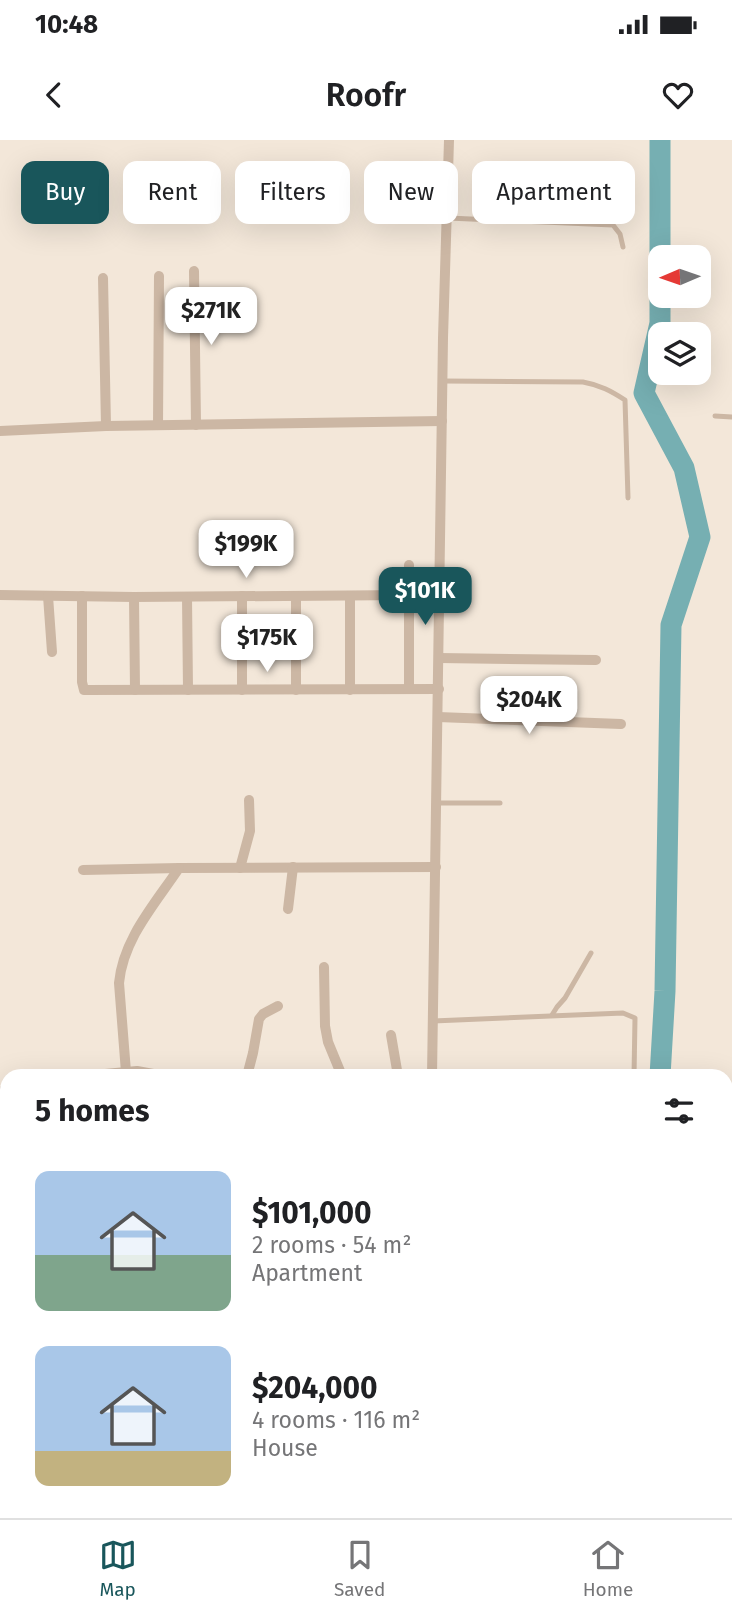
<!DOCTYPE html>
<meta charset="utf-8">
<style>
:root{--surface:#fff;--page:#f2f2f2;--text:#202124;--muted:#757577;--line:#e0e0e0;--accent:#19565b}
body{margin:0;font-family:"Fira Sans",sans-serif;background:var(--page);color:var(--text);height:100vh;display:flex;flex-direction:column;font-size:26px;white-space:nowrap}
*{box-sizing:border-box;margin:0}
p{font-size:23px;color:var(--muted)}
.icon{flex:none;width:38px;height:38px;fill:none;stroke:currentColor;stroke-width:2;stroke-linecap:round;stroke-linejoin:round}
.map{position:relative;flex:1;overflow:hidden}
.panel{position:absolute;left:0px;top:929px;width:733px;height:450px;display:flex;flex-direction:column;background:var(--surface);border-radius:21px 21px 0 0;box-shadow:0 7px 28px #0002}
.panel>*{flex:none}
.banner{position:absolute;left:21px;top:21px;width:691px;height:63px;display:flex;gap:14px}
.needle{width:46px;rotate:268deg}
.controls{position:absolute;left:648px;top:105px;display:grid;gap:14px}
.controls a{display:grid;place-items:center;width:63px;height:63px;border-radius:14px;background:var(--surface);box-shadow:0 7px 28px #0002;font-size:35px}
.price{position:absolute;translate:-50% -60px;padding:0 16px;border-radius:14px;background:#fff;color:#222;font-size:23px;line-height:46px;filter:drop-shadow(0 2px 4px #0008)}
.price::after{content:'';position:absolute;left:50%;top:42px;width:21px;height:16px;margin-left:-10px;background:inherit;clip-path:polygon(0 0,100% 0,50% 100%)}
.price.active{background:var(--accent);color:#fff}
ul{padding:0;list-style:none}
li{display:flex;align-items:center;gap:21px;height:175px;padding:0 35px}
li span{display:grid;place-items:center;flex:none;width:196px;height:140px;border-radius:14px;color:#555}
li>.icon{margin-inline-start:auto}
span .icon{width:84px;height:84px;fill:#fffc;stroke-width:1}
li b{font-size:30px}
h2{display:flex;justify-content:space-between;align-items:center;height:84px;padding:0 35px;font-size:30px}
.chip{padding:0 24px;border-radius:14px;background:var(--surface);box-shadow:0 7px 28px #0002;font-size:24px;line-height:63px}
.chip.active{background:var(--accent);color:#fff}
.status{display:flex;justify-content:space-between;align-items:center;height:49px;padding:0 35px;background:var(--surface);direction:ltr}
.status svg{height:19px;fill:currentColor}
header{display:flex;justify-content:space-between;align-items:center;height:91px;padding:0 35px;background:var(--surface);font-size:32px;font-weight:600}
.dock{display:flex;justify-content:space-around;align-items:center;height:98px;border-top:2px solid var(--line);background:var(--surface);font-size:19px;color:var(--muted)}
.dock a{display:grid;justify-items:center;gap:4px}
.dock .active{color:var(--accent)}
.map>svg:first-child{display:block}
</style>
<div class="status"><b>10:48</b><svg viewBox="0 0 49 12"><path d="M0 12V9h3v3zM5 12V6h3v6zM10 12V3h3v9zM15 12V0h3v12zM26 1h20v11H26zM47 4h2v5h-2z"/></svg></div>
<header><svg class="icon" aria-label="back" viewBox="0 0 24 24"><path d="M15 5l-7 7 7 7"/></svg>Roofr<svg class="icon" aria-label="heart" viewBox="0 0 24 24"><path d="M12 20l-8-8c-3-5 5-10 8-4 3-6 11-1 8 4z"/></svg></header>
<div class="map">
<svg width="732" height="1378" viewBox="0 0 732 1378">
<rect width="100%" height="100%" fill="#f3e7d9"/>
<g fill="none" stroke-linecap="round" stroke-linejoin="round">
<!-- canal -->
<path stroke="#76afb2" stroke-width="12" d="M 726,963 L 732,963"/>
<!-- river -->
<g stroke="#76afb2" stroke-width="21">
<path d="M 660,0 L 660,117"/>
<path d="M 660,936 L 665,851 L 671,485 L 700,397 L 684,328 L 644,253 L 660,183 L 660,156"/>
<path d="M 676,1378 L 677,1372"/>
</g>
<!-- lane -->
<g stroke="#ccb7a4" stroke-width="5">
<path d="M 448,78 L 613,85 L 620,94 L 623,107"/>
<path d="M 443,241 L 583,242 C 600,245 611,251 625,260 L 628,358"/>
<path d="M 715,276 L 732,277"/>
<path d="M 437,663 L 500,663"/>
<path d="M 552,875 L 557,867 L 565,858 L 591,813"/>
<path d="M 433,881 L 623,873 L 635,878 L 634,936"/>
<path d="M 0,1070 L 7,1076"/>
</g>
<!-- street -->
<g stroke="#ccb7a4" stroke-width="10">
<path d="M 194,131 L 196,285"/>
<path d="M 103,138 L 106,286"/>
<path d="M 158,285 L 159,136"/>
<path d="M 0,291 L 106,286 L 442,281"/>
<path d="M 409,425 L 409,549"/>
<path d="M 0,455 L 134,457 L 409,455"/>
<path d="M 48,456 L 52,512"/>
<path d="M 82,456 L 82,542 L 84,550 L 86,550 L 439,549"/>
<path d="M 242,456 L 242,550"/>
<path d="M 296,456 L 296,550"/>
<path d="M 350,456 L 350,550"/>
<path d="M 134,457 L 135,550"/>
<path d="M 187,457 L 188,550"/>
<path d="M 439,518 L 596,520"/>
<path d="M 438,577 L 621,584"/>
<path d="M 240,728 L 250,691 L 249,660"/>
<path d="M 83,730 L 179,728 L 436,727"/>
<path d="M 288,769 L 293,727"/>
<path d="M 324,827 L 325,886 L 328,902 L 342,936"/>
<path d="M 391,895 L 398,936"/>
<path d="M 126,932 L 119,843 C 123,799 155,764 179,728"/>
<path d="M 84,936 L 137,931 L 164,936"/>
<path d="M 247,936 L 253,913 L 259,879 L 263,874 L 278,866"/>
<path d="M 432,936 L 443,198 L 449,0"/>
<path d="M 2,951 L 7,991"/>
<path d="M 417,1378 L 418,1372"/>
</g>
</g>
</svg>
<div class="controls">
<a><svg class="needle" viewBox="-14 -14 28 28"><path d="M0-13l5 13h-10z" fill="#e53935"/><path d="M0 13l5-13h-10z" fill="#757577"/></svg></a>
<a><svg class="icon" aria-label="layers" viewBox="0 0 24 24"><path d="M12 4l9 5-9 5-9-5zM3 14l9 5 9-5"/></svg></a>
</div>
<b class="price" style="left:211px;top:207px">$271K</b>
<b class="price" style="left:246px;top:440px">$199K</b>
<b class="price active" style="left:425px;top:487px">$101K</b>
<b class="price" style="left:267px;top:534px">$175K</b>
<b class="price" style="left:529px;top:596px">$204K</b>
<div class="banner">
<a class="chip active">Buy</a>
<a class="chip">Rent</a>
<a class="chip">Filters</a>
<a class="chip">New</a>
<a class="chip">Apartment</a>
</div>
<section class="panel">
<h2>5 homes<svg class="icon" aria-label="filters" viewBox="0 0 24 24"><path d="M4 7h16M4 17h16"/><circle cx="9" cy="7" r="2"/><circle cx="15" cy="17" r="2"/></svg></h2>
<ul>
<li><span style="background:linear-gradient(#a9c7e8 60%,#7fa58c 0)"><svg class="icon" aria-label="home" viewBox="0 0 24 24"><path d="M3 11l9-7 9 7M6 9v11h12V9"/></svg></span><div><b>$101,000</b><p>2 rooms · 54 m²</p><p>Apartment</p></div></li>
<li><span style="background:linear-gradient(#a9c7e8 75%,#c2b280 0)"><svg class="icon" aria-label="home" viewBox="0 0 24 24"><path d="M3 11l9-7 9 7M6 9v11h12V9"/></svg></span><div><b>$204,000</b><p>4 rooms · 116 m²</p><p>House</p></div></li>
</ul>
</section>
</div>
<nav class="dock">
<a class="active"><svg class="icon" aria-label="map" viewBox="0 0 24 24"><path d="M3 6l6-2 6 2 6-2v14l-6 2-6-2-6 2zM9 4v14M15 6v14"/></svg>Map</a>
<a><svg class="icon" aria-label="saved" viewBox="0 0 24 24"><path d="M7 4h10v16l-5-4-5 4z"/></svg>Saved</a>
<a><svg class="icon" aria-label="home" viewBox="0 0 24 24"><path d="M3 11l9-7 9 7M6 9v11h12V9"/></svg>Home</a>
</nav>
